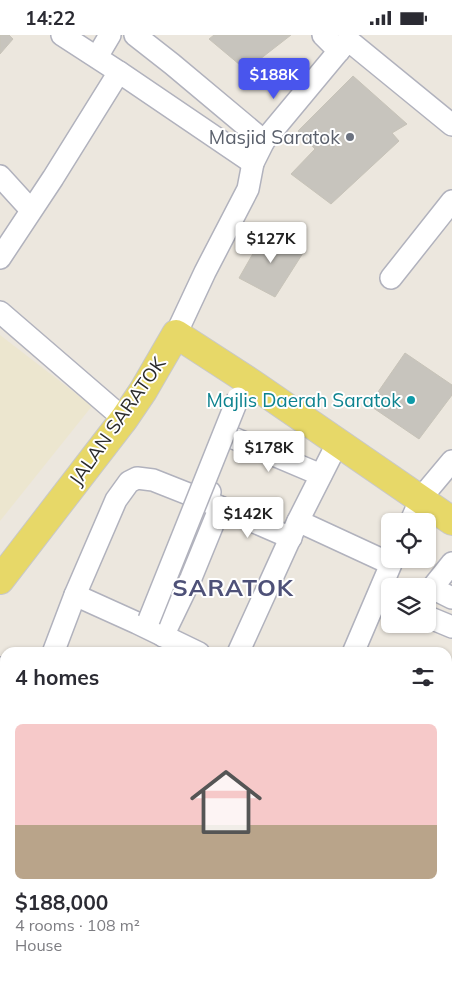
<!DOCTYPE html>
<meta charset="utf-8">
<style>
:root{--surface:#fff;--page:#f2f2f3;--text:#2b2b33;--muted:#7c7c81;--accent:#4955ed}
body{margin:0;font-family:Mulish,sans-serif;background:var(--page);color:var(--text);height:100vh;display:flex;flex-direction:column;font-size:19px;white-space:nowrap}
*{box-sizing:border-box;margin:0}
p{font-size:16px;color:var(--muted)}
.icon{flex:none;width:28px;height:28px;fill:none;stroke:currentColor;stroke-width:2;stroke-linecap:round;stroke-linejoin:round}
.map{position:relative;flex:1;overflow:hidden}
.panel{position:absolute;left:0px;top:612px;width:452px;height:336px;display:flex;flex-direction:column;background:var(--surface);border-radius:15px 15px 0 0;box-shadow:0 1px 4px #0004}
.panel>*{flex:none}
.controls{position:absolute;left:381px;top:478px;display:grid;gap:10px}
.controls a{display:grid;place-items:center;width:55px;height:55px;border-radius:8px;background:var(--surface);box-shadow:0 1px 4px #0004;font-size:25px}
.price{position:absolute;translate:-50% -42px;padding:0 11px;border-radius:5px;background:#fff;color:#222;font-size:16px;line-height:32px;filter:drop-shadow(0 1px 2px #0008)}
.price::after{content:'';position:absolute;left:50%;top:30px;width:15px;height:11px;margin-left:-8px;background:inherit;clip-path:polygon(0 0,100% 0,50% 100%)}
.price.active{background:var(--accent);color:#fff}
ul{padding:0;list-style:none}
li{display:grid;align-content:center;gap:10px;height:265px;padding:0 15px}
li span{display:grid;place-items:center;height:155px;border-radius:8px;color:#555}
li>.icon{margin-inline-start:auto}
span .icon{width:90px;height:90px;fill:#fffc;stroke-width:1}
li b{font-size:21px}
h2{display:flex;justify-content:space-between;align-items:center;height:60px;padding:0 15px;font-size:21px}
.status{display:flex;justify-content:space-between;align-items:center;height:35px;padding:0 25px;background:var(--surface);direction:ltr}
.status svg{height:14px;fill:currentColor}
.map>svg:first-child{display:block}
</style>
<div class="status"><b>14:22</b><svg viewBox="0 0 49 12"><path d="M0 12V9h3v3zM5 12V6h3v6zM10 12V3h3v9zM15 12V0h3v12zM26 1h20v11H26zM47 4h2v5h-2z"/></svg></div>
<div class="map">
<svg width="452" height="948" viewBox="0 0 452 948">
<rect width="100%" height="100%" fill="#ece7de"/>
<!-- education -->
<path fill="#ece6cf" d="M 0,300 L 92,371 L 0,486 Z"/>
<!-- building -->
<g fill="#c7c4bd" stroke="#c7c3b8">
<path d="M 0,0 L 9,0 L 13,4 L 0,19 Z"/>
<path d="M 214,0 L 291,0 L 246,35 L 209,4 Z"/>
<path d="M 353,41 L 407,89 L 392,98 L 399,106 L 331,169 L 291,139 L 315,114 L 298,96 Z"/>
<path d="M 267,194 L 303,218 L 275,262 L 239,243 Z"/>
<path d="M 405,318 L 452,350 L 452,360 L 419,404 L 369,370 Z"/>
</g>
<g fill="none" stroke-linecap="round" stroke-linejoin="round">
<defs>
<g id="minor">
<path d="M 62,0 L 119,37"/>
<path d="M 135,0 L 172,29 L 264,106"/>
<path d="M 323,0 L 339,16"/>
<path d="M 97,22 L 110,0"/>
<path d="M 0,141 L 31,175"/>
<path d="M 0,223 L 53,143 L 119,37 L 253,128"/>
<path d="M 391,243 L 452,166"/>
<path d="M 0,277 L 124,384"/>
<path d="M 176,299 L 205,237 L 248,154 L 253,128 L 264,106 L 348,5 L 452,90"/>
<path d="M 231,402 L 321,440"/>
<path d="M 220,472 L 291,503"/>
<path d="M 298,486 L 338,407"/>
<path d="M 411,486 L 421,463 L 452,426"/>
<path d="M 432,553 L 452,563"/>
<path d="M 428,558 L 452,528"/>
<path d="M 75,560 L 137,588 L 199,618"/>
<path d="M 428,582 L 452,592"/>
<path d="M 163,601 L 191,543 L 220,472 L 206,466"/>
<path d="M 53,618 L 75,560 L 116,465 L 129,447 L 137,443 L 153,445 L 206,466 L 210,457"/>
<path d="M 238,618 L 298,486 L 391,529 L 353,618"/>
<path d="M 0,633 L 5,635"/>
<path d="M 448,665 L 452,663"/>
<path d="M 0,751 L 5,746"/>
<path d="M 0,784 L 5,786"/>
<path d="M 448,814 L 452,816"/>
<path d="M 0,831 L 5,828"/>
<path d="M 448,890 L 452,891"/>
<path d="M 266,944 L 266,948"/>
<path d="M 24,948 L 25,944"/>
</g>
<path id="major" d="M 0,545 L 124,384 L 143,356 L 176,299 L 253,349 L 452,486"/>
</defs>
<!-- minor casing -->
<use href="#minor" stroke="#b1b2bd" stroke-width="24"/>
<!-- major casing -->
<use href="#major" stroke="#c8c8c8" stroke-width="30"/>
<!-- minor -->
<use href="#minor" stroke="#fff" stroke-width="21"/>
<!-- major -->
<use href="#major" stroke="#e7d868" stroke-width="28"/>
<defs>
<path id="minor-bridge" d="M 149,585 L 238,363"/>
</defs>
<!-- minor-bridge casing -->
<use href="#minor-bridge" stroke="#b1b2bd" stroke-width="24" stroke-linecap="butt"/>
<!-- minor-bridge -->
<use href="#minor-bridge" stroke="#fff" stroke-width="21"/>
</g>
<!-- markers -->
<circle fill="#6b7280" stroke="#fff" stroke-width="2" cx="350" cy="102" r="5"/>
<circle fill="#0f9aa8" stroke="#fff" stroke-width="2" cx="411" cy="365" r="5"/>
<g text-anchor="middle" stroke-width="4" stroke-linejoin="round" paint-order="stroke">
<!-- worship labels -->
<g font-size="19" fill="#5b616d" stroke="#fff" text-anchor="end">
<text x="340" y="109">Masjid Saratok</text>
</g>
<!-- culture labels -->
<g font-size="19" fill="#0d838f" stroke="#fff" text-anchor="end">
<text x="401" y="372">Majlis Daerah Saratok</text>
</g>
<!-- street labels -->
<g font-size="19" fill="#2b2b2b" stroke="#fff">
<text transform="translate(117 386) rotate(-55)" y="7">JALAN SARATOK</text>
</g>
<!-- district labels -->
<g font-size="24" font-weight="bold" letter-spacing="1" fill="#4e5178" stroke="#fff">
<text x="233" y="561">SARATOK</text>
</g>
</g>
</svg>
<div class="controls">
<a><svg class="icon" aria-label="locate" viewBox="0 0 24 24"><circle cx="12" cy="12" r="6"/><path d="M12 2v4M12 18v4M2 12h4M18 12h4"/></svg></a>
<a><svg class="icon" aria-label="layers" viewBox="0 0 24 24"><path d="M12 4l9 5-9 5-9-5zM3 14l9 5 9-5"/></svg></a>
</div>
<b class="price active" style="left:274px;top:65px">$188K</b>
<b class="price" style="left:271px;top:229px">$127K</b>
<b class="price" style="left:269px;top:438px">$178K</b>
<b class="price" style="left:248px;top:504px">$142K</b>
<section class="panel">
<h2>4 homes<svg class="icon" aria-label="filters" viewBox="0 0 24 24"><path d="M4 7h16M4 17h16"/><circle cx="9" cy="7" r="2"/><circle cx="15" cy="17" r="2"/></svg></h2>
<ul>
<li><span style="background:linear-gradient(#f6c9c9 65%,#b9a48a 0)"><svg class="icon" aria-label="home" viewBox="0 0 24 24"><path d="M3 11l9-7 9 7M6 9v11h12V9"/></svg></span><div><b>$188,000</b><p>4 rooms · 108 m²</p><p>House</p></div></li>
</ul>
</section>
</div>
